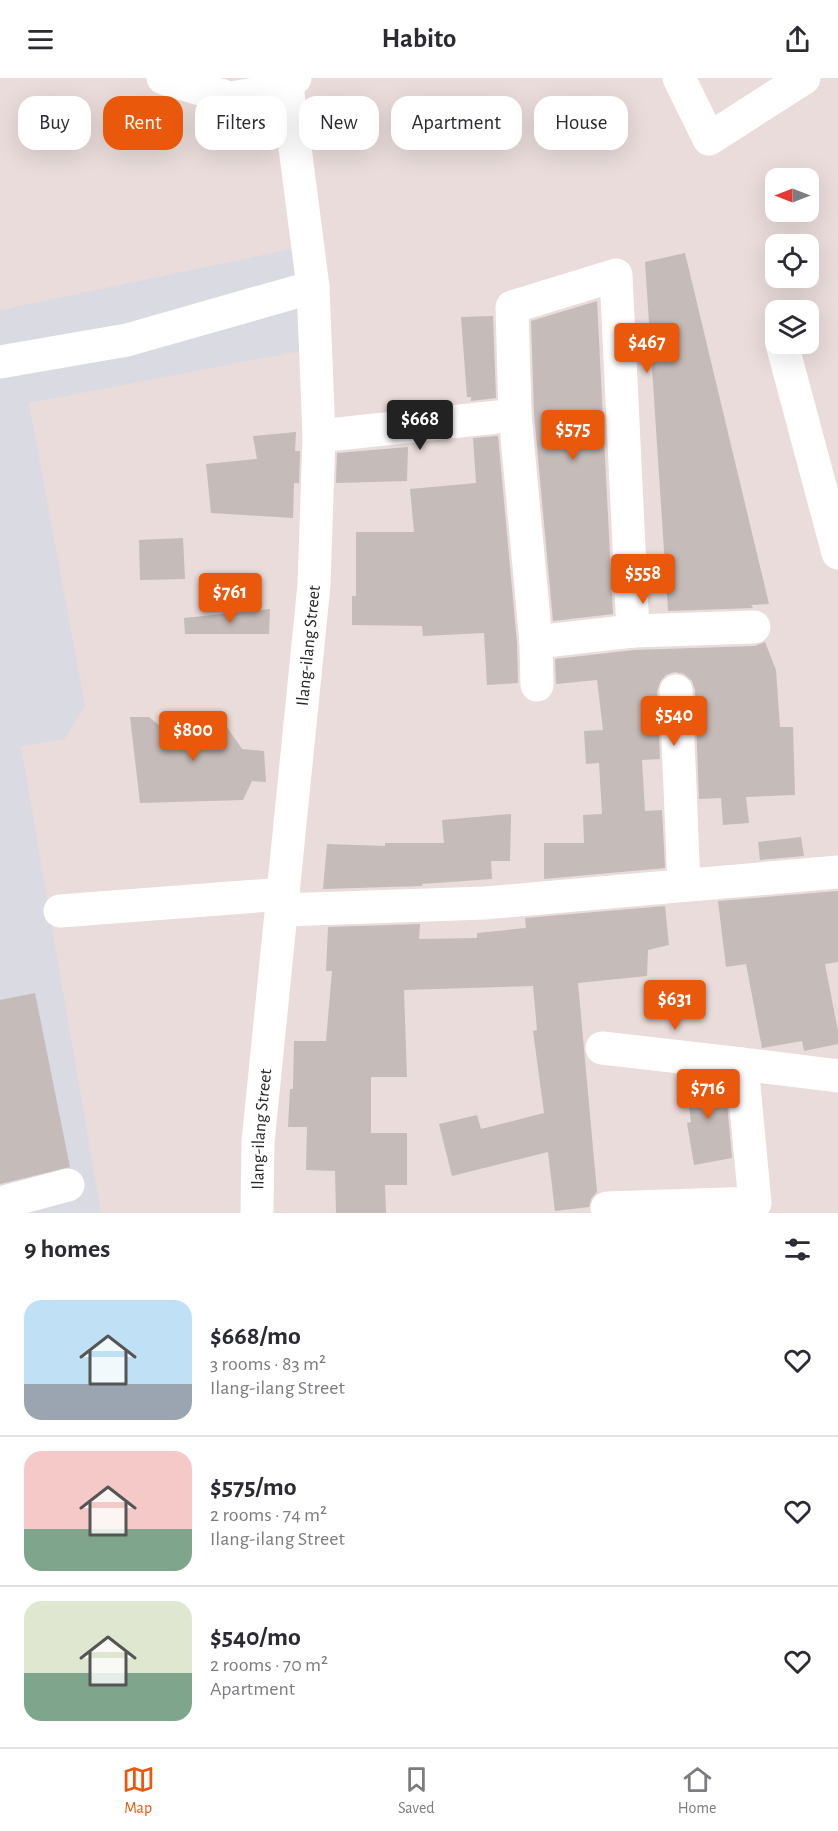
<!DOCTYPE html>
<meta charset="utf-8">
<style>
:root{--surface:#fff;--page:#f7f7f7;--text:#2b2b33;--muted:#7c7c81;--line:#e1e1e2;--accent:#ea580c}
body{margin:0;font-family:"Alegreya Sans",sans-serif;background:var(--page);color:var(--text);height:100vh;display:flex;flex-direction:column;font-size:22px;white-space:nowrap}
*{box-sizing:border-box;margin:0}
p{font-size:20px;color:var(--muted)}
.icon{flex:none;width:33px;height:33px;fill:none;stroke:currentColor;stroke-width:2;stroke-linecap:round;stroke-linejoin:round}
.map{position:relative;height:1135px;overflow:hidden}
.drawer{display:flex;flex-direction:column;background:var(--surface);flex:1}
.drawer>*{flex:none}
.guide{position:absolute;left:18px;top:18px;width:802px;height:54px;display:flex;gap:12px}
.needle{width:39px;rotate:270deg}
.fabs{position:absolute;left:765px;top:90px;display:grid;gap:12px}
.fabs a{display:grid;place-items:center;width:54px;height:54px;border-radius:12px;background:var(--surface);box-shadow:0 6px 24px #0002;font-size:30px}
.price{position:absolute;translate:-50% -51px;padding:0 14px;border-radius:6px;background:var(--accent);color:#fff;font-size:20px;line-height:39px;filter:drop-shadow(0 2px 3px #0008)}
.price::after{content:'';position:absolute;left:50%;top:36px;width:18px;height:14px;margin-left:-9px;background:inherit;clip-path:polygon(0 0,100% 0,50% 100%)}
.price.on{background:#222;color:#fff}
ul{padding:0;list-style:none}
li{display:flex;align-items:center;gap:18px;height:150px;padding:0 24px}
li+li{border-top:2px solid var(--line)}
li span{display:grid;place-items:center;flex:none;width:168px;height:120px;border-radius:18px;color:#555}
li>.icon{margin-inline-start:auto}
span .icon{width:72px;height:72px;fill:#fffc;stroke-width:1}
li b{font-size:26px}
h2{display:flex;justify-content:space-between;align-items:center;height:72px;padding:0 24px;font-size:26px}
.tag{padding:0 21px;border-radius:18px;background:var(--surface);box-shadow:0 6px 24px #0002;font-size:21px;line-height:54px}
.tag.on{background:var(--accent);color:#fff}
header{display:flex;justify-content:space-between;align-items:center;height:78px;padding:0 24px;background:var(--surface);font-size:27px;font-weight:600}
.tab-bar{display:flex;justify-content:space-around;align-items:center;height:84px;border-top:2px solid var(--line);background:var(--surface);font-size:16px;color:var(--muted)}
.tab-bar a{display:grid;justify-items:center;gap:3px}
.tab-bar .on{color:var(--accent)}
.map>svg:first-child{display:block}
</style>
<header><svg class="icon" aria-label="menu" viewBox="0 0 24 24"><path d="M4 6h16M4 12h16M4 18h16"/></svg>Habito<svg class="icon" aria-label="share" viewBox="0 0 24 24"><path d="M12 15V3M7 8l5-5 5 5M5 13v7h14v-7"/></svg></header>
<div class="map">
<svg width="838" height="1135" viewBox="0 0 838 1135">
<rect width="100%" height="100%" fill="#e9dcda"/>
<!-- industrial -->
<path fill="#dadbe2" d="M 296,170 L 305,272 L 29,325 L 85,628 L 65,661 L 21,668 L 101,1135 L 0,1135 L 0,232 Z"/>
<!-- building -->
<g fill="#c5bbb8">
<path d="M 685,175 L 769,526 L 751,527 L 753,530 L 668,533 L 645,184 Z"/>
<path d="M 597,223 L 613,536 L 553,543 L 534,336 L 531,243 Z"/>
<path d="M 493,238 L 496,320 L 471,323 L 471,319 L 467,319 L 461,239 Z"/>
<path d="M 296,354 L 295,373 L 300,373 L 299,405 L 294,405 L 293,440 L 211,435 L 206,386 L 257,381 L 253,358 Z"/>
<path d="M 498,358 L 517,565 L 518,605 L 487,607 L 484,555 L 423,558 L 422,548 L 352,547 L 352,518 L 356,518 L 356,454 L 414,454 L 410,411 L 476,405 L 473,360 Z"/>
<path d="M 408,369 L 407,403 L 336,405 L 337,375 Z"/>
<path d="M 183,460 L 185,501 L 140,502 L 139,462 Z"/>
<path d="M 270,531 L 269,556 L 185,556 L 184,540 Z"/>
<path d="M 765,564 L 776,592 L 780,649 L 793,649 L 795,717 L 746,719 L 749,745 L 723,747 L 721,720 L 699,721 L 695,612 L 692,603 L 684,596 L 675,594 L 666,597 L 660,604 L 657,614 L 660,681 L 642,682 L 645,733 L 662,732 L 665,790 L 544,801 L 544,765 L 584,765 L 583,737 L 602,736 L 599,685 L 586,686 L 584,653 L 603,652 L 597,602 L 556,606 L 555,581 L 634,572 L 755,568 Z"/>
<path d="M 218,636 L 242,671 L 264,673 L 266,704 L 252,703 L 243,722 L 140,725 L 130,639 L 149,639 L 161,649 Z"/>
<path d="M 511,736 L 510,783 L 491,783 L 492,801 L 422,806 L 422,808 L 323,811 L 327,766 L 385,768 L 385,765 L 444,765 L 442,742 Z"/>
<path d="M 801,759 L 804,778 L 760,782 L 758,764 Z"/>
<path d="M 838,813 L 838,884 L 825,886 L 838,953 L 838,966 L 804,973 L 802,963 L 762,970 L 746,886 L 726,889 L 718,823 Z"/>
<path d="M 665,828 L 669,867 L 648,872 L 647,898 L 578,905 L 597,1114 L 591,1121 L 589,1129 L 555,1133 L 548,1074 L 452,1098 L 439,1046 L 477,1037 L 481,1051 L 544,1035 L 533,953 L 537,952 L 533,908 L 404,912 L 407,999 L 371,999 L 371,1055 L 407,1055 L 407,1107 L 385,1107 L 386,1135 L 336,1135 L 335,1093 L 306,1092 L 307,1049 L 288,1049 L 290,1011 L 293,1011 L 294,963 L 326,963 L 332,893 L 326,893 L 328,849 L 420,846 L 419,861 L 477,860 L 477,855 L 526,850 L 525,840 Z"/>
<path d="M 35,915 L 70,1089 L 0,1106 L 0,922 Z"/>
<path d="M 685,998 L 725,1003 L 732,1080 L 694,1087 L 687,1045 L 691,1044 Z"/>
</g>
<g fill="none" stroke-linecap="round" stroke-linejoin="round">
<!-- minor -->
<g stroke="#fff" stroke-width="33">
<path d="M 163,0 L 230,20 L 256,16 L 295,0"/>
<path d="M 679,0 L 709,61 L 804,0"/>
<path d="M 782,266 L 838,475"/>
<path d="M 0,284 L 127,262 L 313,209"/>
<path d="M 319,358 L 515,337"/>
<path d="M 536,564 L 633,553 L 754,549"/>
<path d="M 537,607 L 536,564 L 515,337 L 512,229 L 616,197 L 633,553"/>
<path d="M 676,613 L 684,807"/>
<path d="M 282,832 L 485,825 L 838,794"/>
<path d="M 60,833 L 284,816"/>
<path d="M 602,970 L 742,986"/>
<path d="M 0,1125 L 68,1107"/>
<path d="M 607,1130 L 755,1125 L 742,986 L 838,998"/>
<path id="s1" d="M 257,1135 L 258,1064 L 314,507 L 319,358 L 313,209 L 286,0"/>
</g>
</g>
<g text-anchor="middle" stroke-width="5" stroke-linejoin="round" paint-order="stroke">
<!-- street labels -->
<g font-size="18" fill="#282828" stroke="#fff">
<text dy="6" stroke="none"><textPath href="#s1" startOffset="570">Ilang-ilang Street</textPath></text>
<text dy="6" stroke="none"><textPath href="#s1" startOffset="84">Ilang-ilang Street</textPath></text>
</g>
</g>
</svg>
<div class="fabs">
<a><svg class="needle" viewBox="-14 -14 28 28"><path d="M0-13l5 13h-10z" fill="#e53935"/><path d="M0 13l5-13h-10z" fill="#7c7c81"/></svg></a>
<a><svg class="icon" aria-label="locate" viewBox="0 0 24 24"><circle cx="12" cy="12" r="6"/><path d="M12 2v4M12 18v4M2 12h4M18 12h4"/></svg></a>
<a><svg class="icon" aria-label="layers" viewBox="0 0 24 24"><path d="M12 4l9 5-9 5-9-5zM3 14l9 5 9-5"/></svg></a>
</div>
<b class="price" style="left:647px;top:296px">$467</b>
<b class="price on" style="left:420px;top:373px">$668</b>
<b class="price" style="left:573px;top:383px">$575</b>
<b class="price" style="left:643px;top:527px">$558</b>
<b class="price" style="left:230px;top:546px">$761</b>
<b class="price" style="left:674px;top:669px">$540</b>
<b class="price" style="left:193px;top:684px">$800</b>
<b class="price" style="left:675px;top:953px">$631</b>
<b class="price" style="left:708px;top:1042px">$716</b>
<div class="guide">
<a class="tag">Buy</a>
<a class="tag on">Rent</a>
<a class="tag">Filters</a>
<a class="tag">New</a>
<a class="tag">Apartment</a>
<a class="tag">House</a>
</div>
</div>
<section class="drawer">
<h2>9 homes<svg class="icon" aria-label="filters" viewBox="0 0 24 24"><path d="M4 7h16M4 17h16"/><circle cx="9" cy="7" r="2"/><circle cx="15" cy="17" r="2"/></svg></h2>
<ul>
<li><span style="background:linear-gradient(#bfe0f5 70%,#9aa5b1 0)"><svg class="icon" aria-label="home" viewBox="0 0 24 24"><path d="M3 11l9-7 9 7M6 9v11h12V9"/></svg></span><div><b>$668/mo</b><p>3 rooms · 83 m²</p><p>Ilang-ilang Street</p></div><svg class="icon" aria-label="heart" viewBox="0 0 24 24"><path d="M12 20l-8-8c-3-5 5-10 8-4 3-6 11-1 8 4z"/></svg></li>
<li><span style="background:linear-gradient(#f6c9c9 65%,#7fa58c 0)"><svg class="icon" aria-label="home" viewBox="0 0 24 24"><path d="M3 11l9-7 9 7M6 9v11h12V9"/></svg></span><div><b>$575/mo</b><p>2 rooms · 74 m²</p><p>Ilang-ilang Street</p></div><svg class="icon" aria-label="heart" viewBox="0 0 24 24"><path d="M12 20l-8-8c-3-5 5-10 8-4 3-6 11-1 8 4z"/></svg></li>
<li><span style="background:linear-gradient(#dfe7d0 60%,#7fa58c 0)"><svg class="icon" aria-label="home" viewBox="0 0 24 24"><path d="M3 11l9-7 9 7M6 9v11h12V9"/></svg></span><div><b>$540/mo</b><p>2 rooms · 70 m²</p><p>Apartment</p></div><svg class="icon" aria-label="heart" viewBox="0 0 24 24"><path d="M12 20l-8-8c-3-5 5-10 8-4 3-6 11-1 8 4z"/></svg></li>
</ul>
</section>
<nav class="tab-bar">
<a class="on"><svg class="icon" aria-label="map" viewBox="0 0 24 24"><path d="M3 6l6-2 6 2 6-2v14l-6 2-6-2-6 2zM9 4v14M15 6v14"/></svg>Map</a>
<a><svg class="icon" aria-label="saved" viewBox="0 0 24 24"><path d="M7 4h10v16l-5-4-5 4z"/></svg>Saved</a>
<a><svg class="icon" aria-label="home" viewBox="0 0 24 24"><path d="M3 11l9-7 9 7M6 9v11h12V9"/></svg>Home</a>
</nav>
